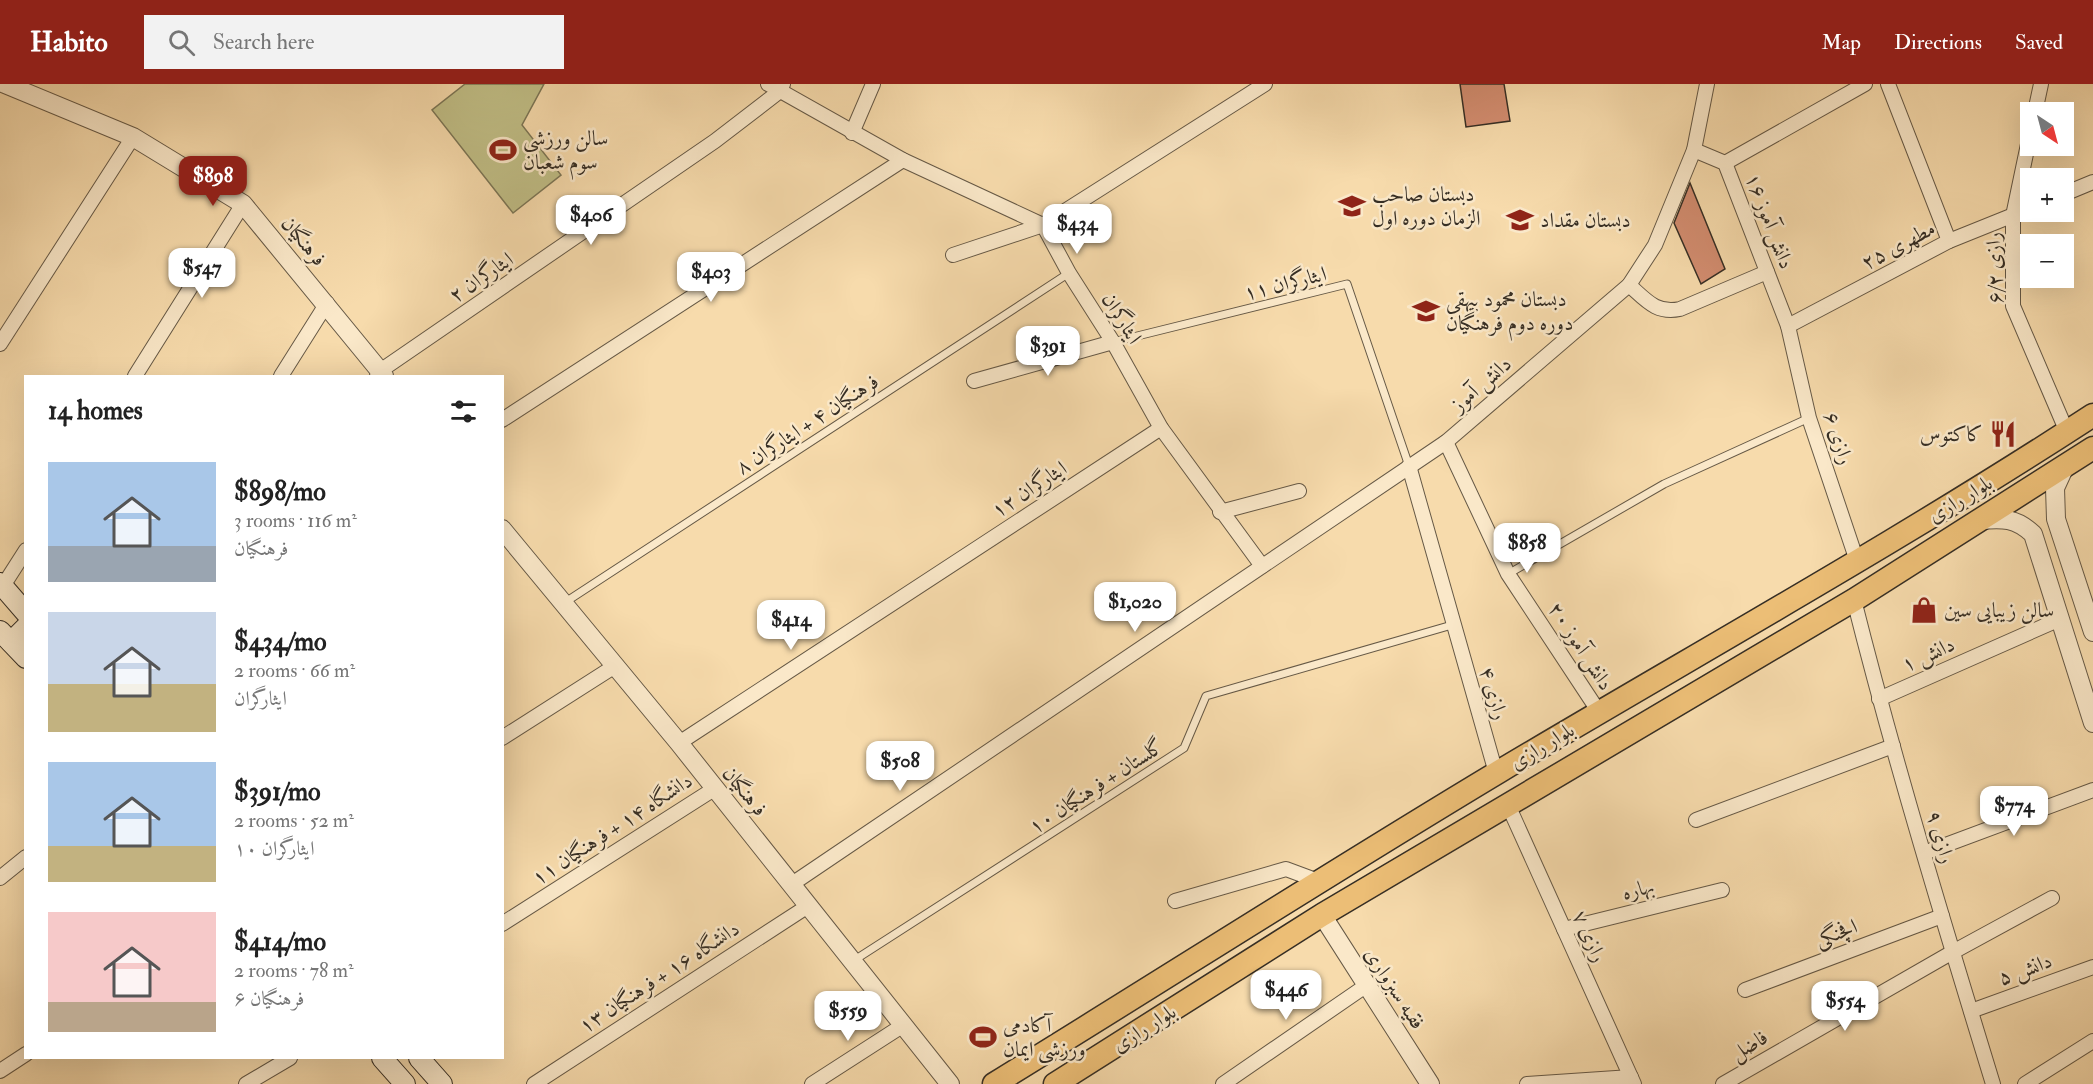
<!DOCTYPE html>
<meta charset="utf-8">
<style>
:root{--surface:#fff;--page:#f2f2f2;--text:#222;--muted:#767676;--accent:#8f2418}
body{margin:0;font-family:"IM FELL Double Pica",Amiri,serif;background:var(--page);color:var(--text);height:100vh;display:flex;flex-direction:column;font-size:22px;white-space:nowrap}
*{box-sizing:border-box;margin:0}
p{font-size:20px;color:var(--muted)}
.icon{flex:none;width:33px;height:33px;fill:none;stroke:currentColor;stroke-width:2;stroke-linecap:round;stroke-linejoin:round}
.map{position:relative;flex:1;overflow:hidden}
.panel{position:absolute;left:24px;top:291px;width:480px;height:684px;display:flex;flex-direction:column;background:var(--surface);border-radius:0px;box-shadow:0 6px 24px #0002}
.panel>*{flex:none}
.needle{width:39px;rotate:144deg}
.fabs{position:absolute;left:2020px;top:18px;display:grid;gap:12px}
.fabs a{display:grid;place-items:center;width:54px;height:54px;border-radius:0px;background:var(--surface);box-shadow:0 6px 24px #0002;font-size:30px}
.price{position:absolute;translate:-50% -51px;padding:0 14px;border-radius:12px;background:#fff;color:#222;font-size:20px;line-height:39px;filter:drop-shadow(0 2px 3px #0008)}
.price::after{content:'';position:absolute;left:50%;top:36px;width:18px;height:14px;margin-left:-9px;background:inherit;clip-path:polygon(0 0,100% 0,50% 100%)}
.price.current{background:var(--accent);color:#fff}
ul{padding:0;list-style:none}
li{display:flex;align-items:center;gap:18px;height:150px;padding:0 24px}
li span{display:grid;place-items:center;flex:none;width:168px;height:120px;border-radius:0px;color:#555}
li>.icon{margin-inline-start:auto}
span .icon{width:72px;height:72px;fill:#fffc;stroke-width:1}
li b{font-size:26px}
h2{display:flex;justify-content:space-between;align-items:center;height:72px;padding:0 24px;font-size:26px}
header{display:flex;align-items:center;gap:36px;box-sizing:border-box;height:84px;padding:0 30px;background:var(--accent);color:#fff}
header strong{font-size:28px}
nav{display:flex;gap:33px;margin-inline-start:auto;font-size:21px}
.search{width:420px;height:54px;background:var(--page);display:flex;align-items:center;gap:15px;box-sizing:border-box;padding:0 21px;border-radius:0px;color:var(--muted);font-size:22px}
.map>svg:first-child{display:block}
</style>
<header>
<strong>Habito</strong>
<div class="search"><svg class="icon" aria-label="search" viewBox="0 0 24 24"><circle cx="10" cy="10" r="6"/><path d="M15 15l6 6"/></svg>Search here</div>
<nav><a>Map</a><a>Directions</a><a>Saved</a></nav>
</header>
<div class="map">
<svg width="2093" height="1000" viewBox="0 0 2093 1000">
<rect width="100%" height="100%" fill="#f7dbac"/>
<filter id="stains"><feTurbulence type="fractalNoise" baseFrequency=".00333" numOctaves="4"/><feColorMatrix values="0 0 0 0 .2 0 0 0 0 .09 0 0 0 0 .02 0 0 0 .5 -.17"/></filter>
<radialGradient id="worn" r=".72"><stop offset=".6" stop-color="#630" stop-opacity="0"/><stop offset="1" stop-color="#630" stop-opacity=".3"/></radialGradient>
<!-- green -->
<path fill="#c1bf87" stroke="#7c7656" stroke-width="1.5" d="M 465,0 L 544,0 L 522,41 L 561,91 L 513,129 L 432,26 Z"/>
<!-- building -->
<g fill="#d28c6f" stroke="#362e24" stroke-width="1.5">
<path d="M 1460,0 L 1504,0 L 1510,37 L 1466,43 Z"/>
<path d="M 1690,99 L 1725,185 L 1701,200 L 1674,139 Z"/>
</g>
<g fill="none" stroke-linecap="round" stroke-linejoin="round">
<defs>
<g id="service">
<path d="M 1113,258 L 1347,200 L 1409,382"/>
<path d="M 1508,490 L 1664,400 L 1809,334"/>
<path d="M 564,519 L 1069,189"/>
<path d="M 853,877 L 1184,664 L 1206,612 L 1452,541"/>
</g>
<g id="minor">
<path d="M 768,0 L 903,76 L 1043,141 L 1069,189 L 1113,258 L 1161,344 L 1262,482"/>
<path d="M 1888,0 L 1949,157"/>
<path d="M 2035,28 L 2041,0"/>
<path d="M 2031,46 L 2013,132 L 2013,222 L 2067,348"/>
<path d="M 852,49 L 873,0"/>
<path d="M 1694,66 L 1725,79 L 1788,242 L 1809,334 L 1857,477"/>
<path d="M 1725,79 L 1865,0"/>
<path d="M 2064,110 L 2093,98"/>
<path d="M 953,171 L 1043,141 L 1265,0"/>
<path d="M 1629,201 C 1646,216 1656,230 1680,225 L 1767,188"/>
<path d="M 1788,242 L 1949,157 L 2031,124"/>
<path d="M 0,260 L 133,53"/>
<path d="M 135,292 L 243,120"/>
<path d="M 281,292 L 327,219"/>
<path d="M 377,292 L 380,287 L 715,57 L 780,7 L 783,0"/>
<path d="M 974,297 L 1113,258"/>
<path d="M 502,336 L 903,76"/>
<path d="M 1446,358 L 1508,490 L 1599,628"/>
<path d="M 1409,382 L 1496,689"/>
<path d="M 1220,428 L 1299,407"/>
<path d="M 3,502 L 26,466"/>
<path d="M 1854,516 C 1895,679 1944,840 1993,1000"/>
<path d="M 1879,615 L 2060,535"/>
<path d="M 502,654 L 615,582"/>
<path d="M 679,659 L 1161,344"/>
<path d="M 1508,721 L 1634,1000"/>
<path d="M 1696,736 L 1893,662"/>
<path d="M 1924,769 L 2093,706"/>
<path d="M 0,794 L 26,773"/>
<path d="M 792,800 L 1446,358 L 1629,201 L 1655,161 L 1694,66 L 1707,0"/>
<path d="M 1175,817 L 1286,785 L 1321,798"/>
<path d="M 502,840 L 714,705"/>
<path d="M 1564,845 L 1722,806"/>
<path d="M 1745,906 L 1942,832"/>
<path d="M 1971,927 L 2093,883"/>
<path d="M 0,987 L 26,970"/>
<path d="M 246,1000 L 290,974"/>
<path d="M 534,1000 L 808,822"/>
<path d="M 812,1000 L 902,942"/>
<path d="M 1223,1000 L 1367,901"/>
<path d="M 1527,1000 L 1631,993"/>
<path d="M 1723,1000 L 1951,869 L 2052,814"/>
<path d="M 2025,1000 L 2093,957"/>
</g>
<g id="tertiary">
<path d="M 5,0 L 133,53 L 243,120 L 384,292"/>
<path d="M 2066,380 L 2055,404 L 2056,435 L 2093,548"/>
<path d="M 1981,436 C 2003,434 2016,434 2033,450 L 2093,639"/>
<path d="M 502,445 L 679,659 L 950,1000"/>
<path d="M 1322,831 L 1430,1000"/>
</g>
<g id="secondary">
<path d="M 0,499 L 26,529"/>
<path d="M 0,547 L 26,574"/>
<path d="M 11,558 L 26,543"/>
<path d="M 382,974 L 405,1000"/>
<path d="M 419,974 L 442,1000"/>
</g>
<g id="primary">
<path d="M 994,1000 C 1163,896 1330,789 1500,687 C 1698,569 1900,457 2093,331"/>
<path d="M 1055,1000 L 1322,831 L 1854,516 L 2093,364"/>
</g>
</defs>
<!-- service casing -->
<use href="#service" stroke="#665946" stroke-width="9"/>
<!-- minor casing -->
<use href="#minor" stroke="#665946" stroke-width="16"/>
<!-- tertiary casing -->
<use href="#tertiary" stroke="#665946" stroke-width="20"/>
<!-- secondary casing -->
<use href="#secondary" stroke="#362e24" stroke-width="22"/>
<!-- primary casing -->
<use href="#primary" stroke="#362e24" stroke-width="25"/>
<!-- service -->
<use href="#service" stroke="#fae8c9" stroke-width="7"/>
<!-- minor -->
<use href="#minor" stroke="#fae8c9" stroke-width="14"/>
<!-- tertiary -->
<use href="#tertiary" stroke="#fae8c9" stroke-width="18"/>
<!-- secondary -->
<use href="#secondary" stroke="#fae8c9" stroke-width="20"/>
<!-- primary -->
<use href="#primary" stroke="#ecbe76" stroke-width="22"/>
</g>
<!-- icons -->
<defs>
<symbol id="stadium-bare" viewBox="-9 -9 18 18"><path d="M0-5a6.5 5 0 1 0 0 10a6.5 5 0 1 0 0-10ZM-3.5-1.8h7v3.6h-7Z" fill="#8f2418" stroke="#fae8c9" stroke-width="2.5" paint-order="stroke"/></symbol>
<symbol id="school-bare" viewBox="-9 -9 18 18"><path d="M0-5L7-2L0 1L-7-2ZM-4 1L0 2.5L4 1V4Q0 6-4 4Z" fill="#8f2418" stroke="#fae8c9" stroke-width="2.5" paint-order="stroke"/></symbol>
<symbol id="restaurant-bare" viewBox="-9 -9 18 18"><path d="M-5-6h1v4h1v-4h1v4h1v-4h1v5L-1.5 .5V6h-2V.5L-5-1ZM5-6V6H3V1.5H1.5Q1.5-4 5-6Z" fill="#8f2418" stroke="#fae8c9" stroke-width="2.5" paint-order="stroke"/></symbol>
<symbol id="shop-bare" viewBox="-9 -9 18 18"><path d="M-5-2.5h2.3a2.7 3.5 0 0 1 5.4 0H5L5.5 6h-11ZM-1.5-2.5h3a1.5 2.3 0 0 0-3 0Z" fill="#8f2418" stroke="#fae8c9" stroke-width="2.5" paint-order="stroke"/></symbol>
</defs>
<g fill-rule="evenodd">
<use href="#stadium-bare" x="484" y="47" width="38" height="38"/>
<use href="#school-bare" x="1333" y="103" width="38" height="38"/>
<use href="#school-bare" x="1501" y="117" width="38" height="38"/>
<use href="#school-bare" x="1407" y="208" width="38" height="38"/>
<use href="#restaurant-bare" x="1984" y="331" width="38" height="38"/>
<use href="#shop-bare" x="1905" y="507" width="38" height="38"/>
<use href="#stadium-bare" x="964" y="934" width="38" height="38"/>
</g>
<g text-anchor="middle" stroke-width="5" stroke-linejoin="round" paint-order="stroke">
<!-- poi labels -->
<g font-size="21" fill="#362e24" stroke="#fae8c9" text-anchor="start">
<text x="523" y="61">سالن ورزشی<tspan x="523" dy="24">سوم شعبان</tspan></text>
<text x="1372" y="117">دبستان صاحب<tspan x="1372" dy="24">الزمان دوره اول</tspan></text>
<text x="1540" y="143">دبستان مقداد</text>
<text x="1446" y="222">دبستان محمود بیهقی<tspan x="1446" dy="24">دوره دوم فرهنگیان</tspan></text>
<text x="1983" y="357" text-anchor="end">کاکتوس</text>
<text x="1944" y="533">سالن زیبایی سین</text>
<text x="1003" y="948">آکادمی<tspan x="1003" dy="24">ورزشی ایمان</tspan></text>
</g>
<!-- street labels -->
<g font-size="21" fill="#362e24" stroke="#fae8c9">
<text transform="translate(1770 137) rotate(69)" y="7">دانش آموز ۱۶</text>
<text transform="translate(304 157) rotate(50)" y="7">فرهنگیان</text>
<text transform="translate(1898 161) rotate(-28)" y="7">مطهری ۲۵</text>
<text transform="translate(1994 184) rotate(-92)" y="7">رازی ۶/۲</text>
<text transform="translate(481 193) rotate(-34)" y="7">ایثارگران ۲</text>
<text transform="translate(1285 199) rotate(-14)" y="7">ایثارگران ۱۱</text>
<text transform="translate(1122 234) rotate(58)" y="7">ایثارگران</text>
<text transform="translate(1481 300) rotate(-41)" y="7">دانش آموز</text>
<text transform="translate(807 340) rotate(-33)" y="7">فرهنگیان ۴ + ایثارگران ۸</text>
<text transform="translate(1839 354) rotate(72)" y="7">رازی ۶</text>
<text transform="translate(1029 405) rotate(-33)" y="7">ایثارگران ۱۲</text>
<text transform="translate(1960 415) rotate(-31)" y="7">بلوار رازی</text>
<text transform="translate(1581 562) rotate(57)" y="7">دانش آموز ۲۰</text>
<text transform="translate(1928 570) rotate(-24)" y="7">دانش ۱</text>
<text transform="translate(1494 609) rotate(73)" y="7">رازی ۴</text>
<text transform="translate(1542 662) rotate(-31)" y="7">بلوار رازی</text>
<text transform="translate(1096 702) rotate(-33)" y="7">گلستان + فرهنگیان ۱۰</text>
<text transform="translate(745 707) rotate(51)" y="7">فرهنگیان</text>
<text transform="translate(612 745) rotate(-33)" y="7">دانشگاه ۱۴ + فرهنگیان ۱۱</text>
<text transform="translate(1941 753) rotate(74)" y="7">رازی ۹</text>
<text transform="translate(1638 805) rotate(-14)" y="7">بهاره</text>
<text transform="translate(1836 849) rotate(-21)" y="7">افچنگی</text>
<text transform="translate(1590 852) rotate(66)" y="7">رازی ۷</text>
<text transform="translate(2025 885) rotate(-20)" y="7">دانش ۵</text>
<text transform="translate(659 893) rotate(-33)" y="7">دانشگاه ۱۶ + فرهنگیان ۱۳</text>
<text transform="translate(1395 904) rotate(57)" y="7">فقیه سبزواری</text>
<text transform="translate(1144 944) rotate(-32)" y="7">بلوار رازی</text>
<text transform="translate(1749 961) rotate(-30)" y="7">فاضل</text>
</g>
</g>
<rect width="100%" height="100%" filter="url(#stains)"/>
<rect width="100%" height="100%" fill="url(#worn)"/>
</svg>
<div class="fabs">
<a><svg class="needle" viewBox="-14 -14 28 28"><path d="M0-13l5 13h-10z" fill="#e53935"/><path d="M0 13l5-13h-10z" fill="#767676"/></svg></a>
<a>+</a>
<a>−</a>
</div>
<b class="price current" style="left:213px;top:123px">$898</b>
<b class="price" style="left:591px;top:162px">$406</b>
<b class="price" style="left:1077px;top:171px">$434</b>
<b class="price" style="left:202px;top:215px">$547</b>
<b class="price" style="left:711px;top:219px">$403</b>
<b class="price" style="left:1048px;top:293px">$391</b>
<b class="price" style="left:1527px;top:490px">$858</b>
<b class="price" style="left:1135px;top:549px">$1,020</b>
<b class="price" style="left:791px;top:567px">$414</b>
<b class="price" style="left:900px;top:708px">$508</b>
<b class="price" style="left:2014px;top:753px">$774</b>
<b class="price" style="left:1286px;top:937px">$446</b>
<b class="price" style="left:1845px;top:948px">$554</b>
<b class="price" style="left:848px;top:958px">$559</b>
<section class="panel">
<h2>14 homes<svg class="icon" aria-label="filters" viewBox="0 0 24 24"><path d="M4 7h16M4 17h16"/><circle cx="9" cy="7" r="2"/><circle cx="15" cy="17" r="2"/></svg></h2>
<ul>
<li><span style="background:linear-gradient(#a9c7e8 70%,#9aa5b1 0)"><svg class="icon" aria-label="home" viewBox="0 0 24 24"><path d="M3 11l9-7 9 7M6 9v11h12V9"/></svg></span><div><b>$898/mo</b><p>3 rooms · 116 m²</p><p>فرهنگیان</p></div></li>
<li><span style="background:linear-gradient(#c9d6e8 60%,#c2b280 0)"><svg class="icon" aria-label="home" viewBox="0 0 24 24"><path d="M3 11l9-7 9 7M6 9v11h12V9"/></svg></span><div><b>$434/mo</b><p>2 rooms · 66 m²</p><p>ایثارگران</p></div></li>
<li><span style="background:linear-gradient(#a9c7e8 70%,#c2b280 0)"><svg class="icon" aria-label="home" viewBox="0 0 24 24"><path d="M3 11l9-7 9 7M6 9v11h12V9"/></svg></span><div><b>$391/mo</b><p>2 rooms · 52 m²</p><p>ایثارگران ۱۰</p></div></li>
<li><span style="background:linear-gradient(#f6c9c9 75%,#b9a48a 0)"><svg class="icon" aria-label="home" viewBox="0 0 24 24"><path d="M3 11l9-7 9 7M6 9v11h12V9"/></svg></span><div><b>$414/mo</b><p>2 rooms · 78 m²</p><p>فرهنگیان ۶</p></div></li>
</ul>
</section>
</div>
